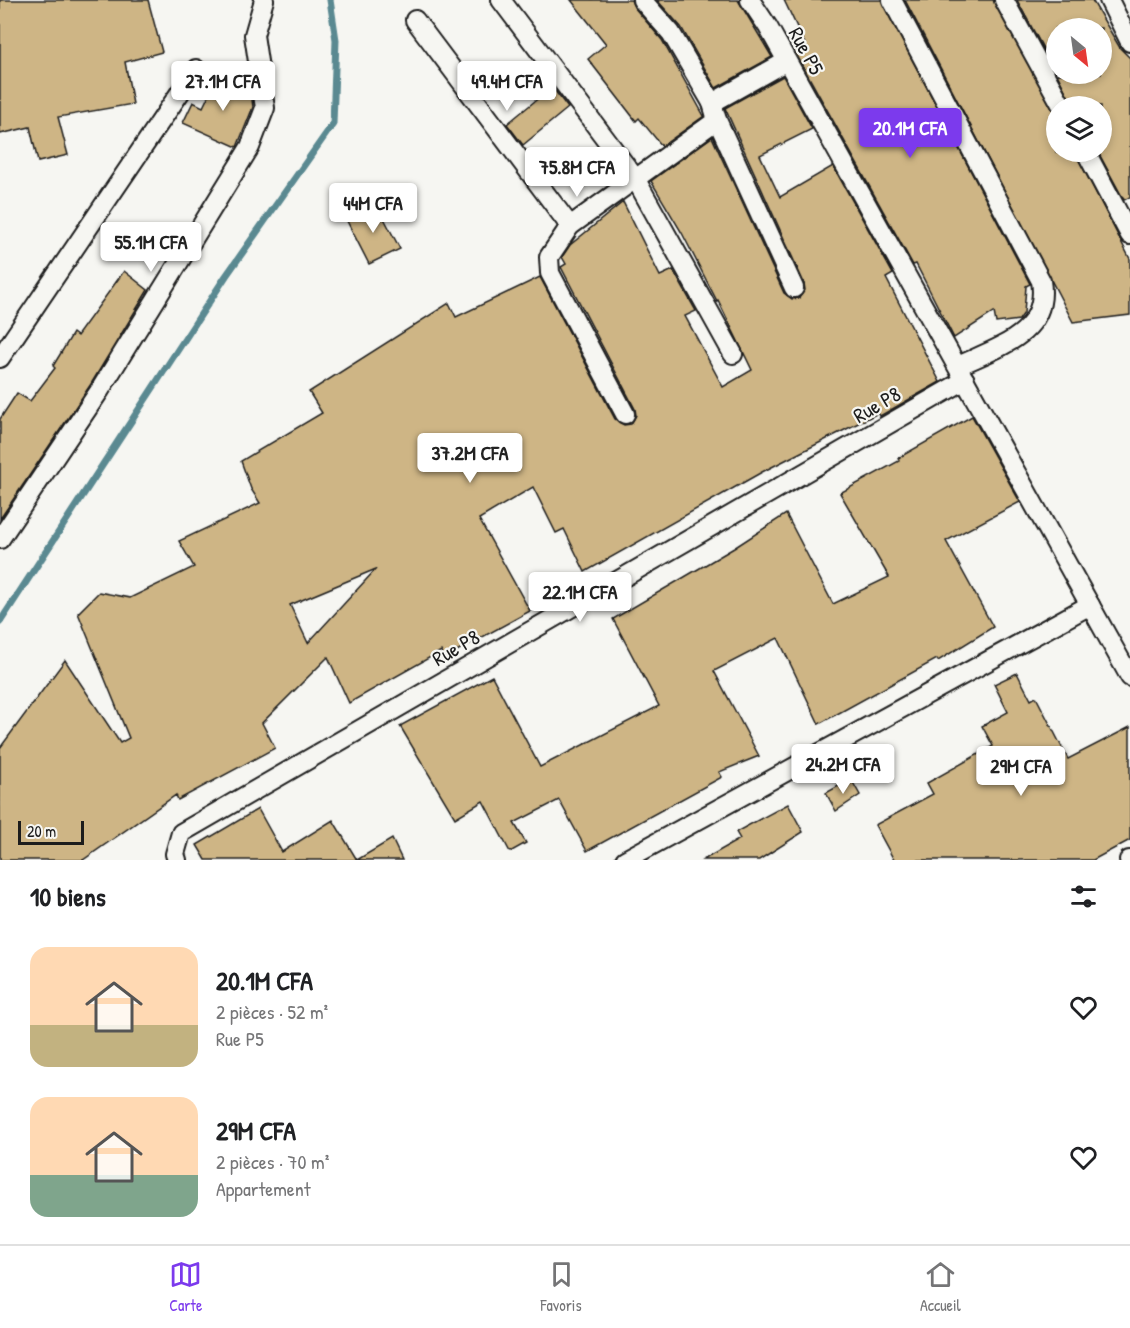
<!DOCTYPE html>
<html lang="fr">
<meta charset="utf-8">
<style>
:root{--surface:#fff;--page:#f2f2f2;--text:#202124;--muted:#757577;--line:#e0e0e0;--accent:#7c3aed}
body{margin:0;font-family:"Patrick Hand",sans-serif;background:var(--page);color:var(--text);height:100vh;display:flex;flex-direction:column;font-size:22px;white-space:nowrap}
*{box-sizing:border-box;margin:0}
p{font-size:20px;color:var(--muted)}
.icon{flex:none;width:33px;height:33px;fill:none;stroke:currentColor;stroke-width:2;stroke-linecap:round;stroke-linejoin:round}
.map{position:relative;height:860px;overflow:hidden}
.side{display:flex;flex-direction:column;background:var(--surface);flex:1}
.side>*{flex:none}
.needle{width:39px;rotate:151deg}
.controls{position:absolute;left:1046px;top:18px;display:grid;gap:12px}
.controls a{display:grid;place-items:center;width:66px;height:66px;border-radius:50%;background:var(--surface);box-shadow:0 3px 9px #0003;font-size:30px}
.scale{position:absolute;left:18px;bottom:15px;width:66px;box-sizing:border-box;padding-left:6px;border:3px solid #1c1c1c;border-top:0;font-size:16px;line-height:21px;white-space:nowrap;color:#1c1c1c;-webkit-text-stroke:4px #f6f6f2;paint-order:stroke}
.price{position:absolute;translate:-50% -51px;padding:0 14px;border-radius:6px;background:#fff;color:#222;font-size:20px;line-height:39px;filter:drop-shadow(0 2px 3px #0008)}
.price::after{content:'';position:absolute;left:50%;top:36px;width:18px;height:14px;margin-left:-9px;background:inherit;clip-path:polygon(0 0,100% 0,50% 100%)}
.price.current{background:var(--accent);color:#fff}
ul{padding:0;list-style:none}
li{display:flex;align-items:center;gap:18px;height:150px;padding:0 30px}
li span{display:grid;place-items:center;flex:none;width:168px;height:120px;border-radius:18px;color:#555}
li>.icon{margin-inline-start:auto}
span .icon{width:72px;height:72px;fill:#fffc;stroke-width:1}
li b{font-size:26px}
h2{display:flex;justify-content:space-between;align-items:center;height:72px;padding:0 30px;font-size:26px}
.dock{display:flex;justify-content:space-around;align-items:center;height:84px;border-top:2px solid var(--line);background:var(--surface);font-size:16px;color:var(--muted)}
.dock a{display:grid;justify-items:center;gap:3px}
.dock .current{color:var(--accent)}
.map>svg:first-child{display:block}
</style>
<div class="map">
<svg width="1130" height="860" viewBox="0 0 1130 860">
<rect width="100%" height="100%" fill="#f6f6f2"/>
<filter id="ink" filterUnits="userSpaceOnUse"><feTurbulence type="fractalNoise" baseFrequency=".0167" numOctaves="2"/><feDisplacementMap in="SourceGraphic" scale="12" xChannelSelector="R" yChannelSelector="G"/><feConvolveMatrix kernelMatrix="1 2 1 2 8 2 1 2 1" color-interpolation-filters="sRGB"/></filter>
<g filter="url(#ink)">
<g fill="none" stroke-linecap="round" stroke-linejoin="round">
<!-- stream -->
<path stroke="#5a8991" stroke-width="7" d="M 0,622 L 226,276 L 333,124 L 336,40 L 330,0"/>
</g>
<!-- building -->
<g fill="#ceb585" stroke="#1c1c1c" stroke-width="1.5" fill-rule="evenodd">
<path d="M 0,0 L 148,0 L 162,52 L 125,62 L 133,104 L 58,117 L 68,155 L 38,162 L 30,127 L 0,134 Z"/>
<path d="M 571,0 L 631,0 L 634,7 L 662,40 L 704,116 L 662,146 L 639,118 L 636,121 L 588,59 L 606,44 Z"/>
<path d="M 657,0 L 738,0 L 772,57 L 716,88 L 681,27 Z"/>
<path d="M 784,0 L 881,0 L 1030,284 L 1026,286 L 1024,313 L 1019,320 L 996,323 L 994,312 L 954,338 L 916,264 L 913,265 L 794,50 L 805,44 Z"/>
<path d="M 905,0 L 993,0 L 1056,115 L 1056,152 L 1075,152 L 1130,259 L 1130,315 L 1073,322 Z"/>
<path d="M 1017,0 L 1092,0 L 1120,48 L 1130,58 L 1130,197 L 1124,200 L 1098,152 L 1101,152 L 1101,106 L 1073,106 L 1057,74 L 1101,74 L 1101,28 L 1056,28 L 1056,72 Z"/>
<path d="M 218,76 L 251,93 L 253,107 L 237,147 L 183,123 L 193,102 L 203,107 Z"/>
<path d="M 783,76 L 812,129 L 760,155 L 780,197 L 833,166 L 893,274 L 886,278 L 940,382 L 880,416 L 878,413 L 762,472 L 585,572 L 564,529 L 556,533 L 533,487 L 479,519 L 530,611 L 444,658 L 441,651 L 349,703 L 328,657 L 262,723 L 275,748 L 178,800 L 176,795 L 83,860 L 0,860 L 0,748 L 65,660 L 120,743 L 129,738 L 78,613 L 99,592 L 130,598 L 194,567 L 179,541 L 260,503 L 251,489 L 241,461 L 322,413 L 309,392 L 449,303 L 456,317 L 540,277 L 615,419 L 624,425 L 631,424 L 636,415 L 635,409 L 561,267 L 566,264 L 562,257 L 570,245 L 623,202 L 660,276 L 673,270 L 696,311 L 685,316 L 723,387 L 752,370 L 718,300 L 717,301 L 682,233 L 651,181 L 712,137 L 784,293 L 792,299 L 799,298 L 805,290 L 804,283 L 725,108 ZM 376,569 L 308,643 L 290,605 Z"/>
<path d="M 552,87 L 568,108 L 523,145 L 507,124 Z"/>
<path d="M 376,203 L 400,249 L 369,264 L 346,219 Z"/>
<path d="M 124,271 L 148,290 L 91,384 L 0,519 L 0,419 L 17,393 L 30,401 L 55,368 L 53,366 L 73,333 L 77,336 Z"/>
<path d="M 972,416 L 1020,502 L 946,541 L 993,627 L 938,661 L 937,659 L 819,724 L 778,638 L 714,671 L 759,756 L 719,772 L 722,777 L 587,851 L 559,800 L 514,823 L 526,843 L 510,852 L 483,801 L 455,818 L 400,726 L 492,676 L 540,767 L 659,706 L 613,619 L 734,548 L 786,514 L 833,604 L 889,577 L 840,493 L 899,461 L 898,458 Z"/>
<path d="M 1017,673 L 1031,700 L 1036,697 L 1068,759 L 1130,727 L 1130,840 L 1093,860 L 894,860 L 875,825 L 933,794 L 927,783 L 993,746 L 982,726 L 1008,712 L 994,684 Z"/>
<path d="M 851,779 L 860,795 L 836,811 L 826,793 Z"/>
<path d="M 788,804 L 803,832 L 759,860 L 703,860 L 740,839 L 736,832 Z"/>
<path d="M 258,809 L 282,852 L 333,820 L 357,860 L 392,839 L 402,860 L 206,860 L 197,845 Z"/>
</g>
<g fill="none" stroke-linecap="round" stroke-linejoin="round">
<defs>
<g id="street">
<path d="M 501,0 L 635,178 L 733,354"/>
<path d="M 642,0 L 671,33 L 712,103"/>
<path d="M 750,0 L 768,27 L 1130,677"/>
<path d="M 892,0 L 1041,281 C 1050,334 996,348 958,366"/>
<path d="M 1004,0 L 1062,106"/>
<path d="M 1109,0 L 1130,42"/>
<path d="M 415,20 L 570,226"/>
<path d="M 717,120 L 794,288"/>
<path d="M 1086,152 L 1130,235"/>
<path d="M 0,358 L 196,69"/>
<path d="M 625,414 L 550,273 L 549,257 L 570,226 L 717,120 L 712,103 L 785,62"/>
<path d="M 0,539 L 100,390 L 250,147 L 265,108 L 254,35 L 264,0"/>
<path d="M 177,860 L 175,854 L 181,833 L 965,380"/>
<path d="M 625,860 L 1090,605"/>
<path d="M 1129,860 L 1130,860"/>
</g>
</defs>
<!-- street casing -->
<use href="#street" stroke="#1c1c1c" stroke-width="22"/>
<!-- street -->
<use href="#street" stroke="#f6f6f2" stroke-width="18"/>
</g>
</g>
<g text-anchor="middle" stroke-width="4.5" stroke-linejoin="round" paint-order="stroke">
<!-- street labels -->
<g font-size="21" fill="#1c1c1c" stroke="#f6f6f2">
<text transform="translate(806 51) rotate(62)" y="7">Rue P5</text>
<text transform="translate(877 405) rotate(-30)" y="7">Rue P8</text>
<text transform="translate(456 648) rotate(-30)" y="7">Rue P8</text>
</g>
</g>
</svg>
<div class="controls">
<a><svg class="needle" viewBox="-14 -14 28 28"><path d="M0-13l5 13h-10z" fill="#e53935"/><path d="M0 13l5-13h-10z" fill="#757577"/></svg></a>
<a><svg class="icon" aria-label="layers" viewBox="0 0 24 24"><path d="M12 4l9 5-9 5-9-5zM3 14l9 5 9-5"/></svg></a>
</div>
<div class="scale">20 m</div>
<b class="price" style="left:223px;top:112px">27.1M CFA</b>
<b class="price" style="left:507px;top:112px">49.4M CFA</b>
<b class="price current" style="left:910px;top:159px">20.1M CFA</b>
<b class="price" style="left:577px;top:198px">75.8M CFA</b>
<b class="price" style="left:373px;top:234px">44M CFA</b>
<b class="price" style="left:151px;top:273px">55.1M CFA</b>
<b class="price" style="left:470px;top:484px">37.2M CFA</b>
<b class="price" style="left:580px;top:623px">22.1M CFA</b>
<b class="price" style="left:843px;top:795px">24.2M CFA</b>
<b class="price" style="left:1021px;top:797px">29M CFA</b>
</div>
<section class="side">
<h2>10 biens<svg class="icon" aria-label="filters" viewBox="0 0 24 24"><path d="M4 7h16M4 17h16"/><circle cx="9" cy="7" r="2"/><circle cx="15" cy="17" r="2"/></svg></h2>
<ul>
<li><span style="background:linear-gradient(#ffd9b3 65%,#c2b280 0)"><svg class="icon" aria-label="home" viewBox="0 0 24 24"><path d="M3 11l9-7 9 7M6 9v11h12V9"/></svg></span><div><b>20.1M CFA</b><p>2 pièces · 52 m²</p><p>Rue P5</p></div><svg class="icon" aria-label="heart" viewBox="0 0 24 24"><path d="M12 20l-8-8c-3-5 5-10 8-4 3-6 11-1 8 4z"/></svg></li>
<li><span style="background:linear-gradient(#ffd9b3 65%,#7fa58c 0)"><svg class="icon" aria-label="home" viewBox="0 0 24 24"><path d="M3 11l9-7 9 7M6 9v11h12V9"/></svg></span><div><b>29M CFA</b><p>2 pièces · 70 m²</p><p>Appartement</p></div><svg class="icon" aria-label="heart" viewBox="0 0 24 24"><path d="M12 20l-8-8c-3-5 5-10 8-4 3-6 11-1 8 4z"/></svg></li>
</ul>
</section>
<nav class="dock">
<a class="current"><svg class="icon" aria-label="map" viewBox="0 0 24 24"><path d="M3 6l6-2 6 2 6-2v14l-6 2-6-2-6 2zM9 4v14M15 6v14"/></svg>Carte</a>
<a><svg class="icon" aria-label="saved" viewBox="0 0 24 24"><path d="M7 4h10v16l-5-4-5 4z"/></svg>Favoris</a>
<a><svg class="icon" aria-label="home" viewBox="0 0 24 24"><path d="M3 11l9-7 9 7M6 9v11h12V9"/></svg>Accueil</a>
</nav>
